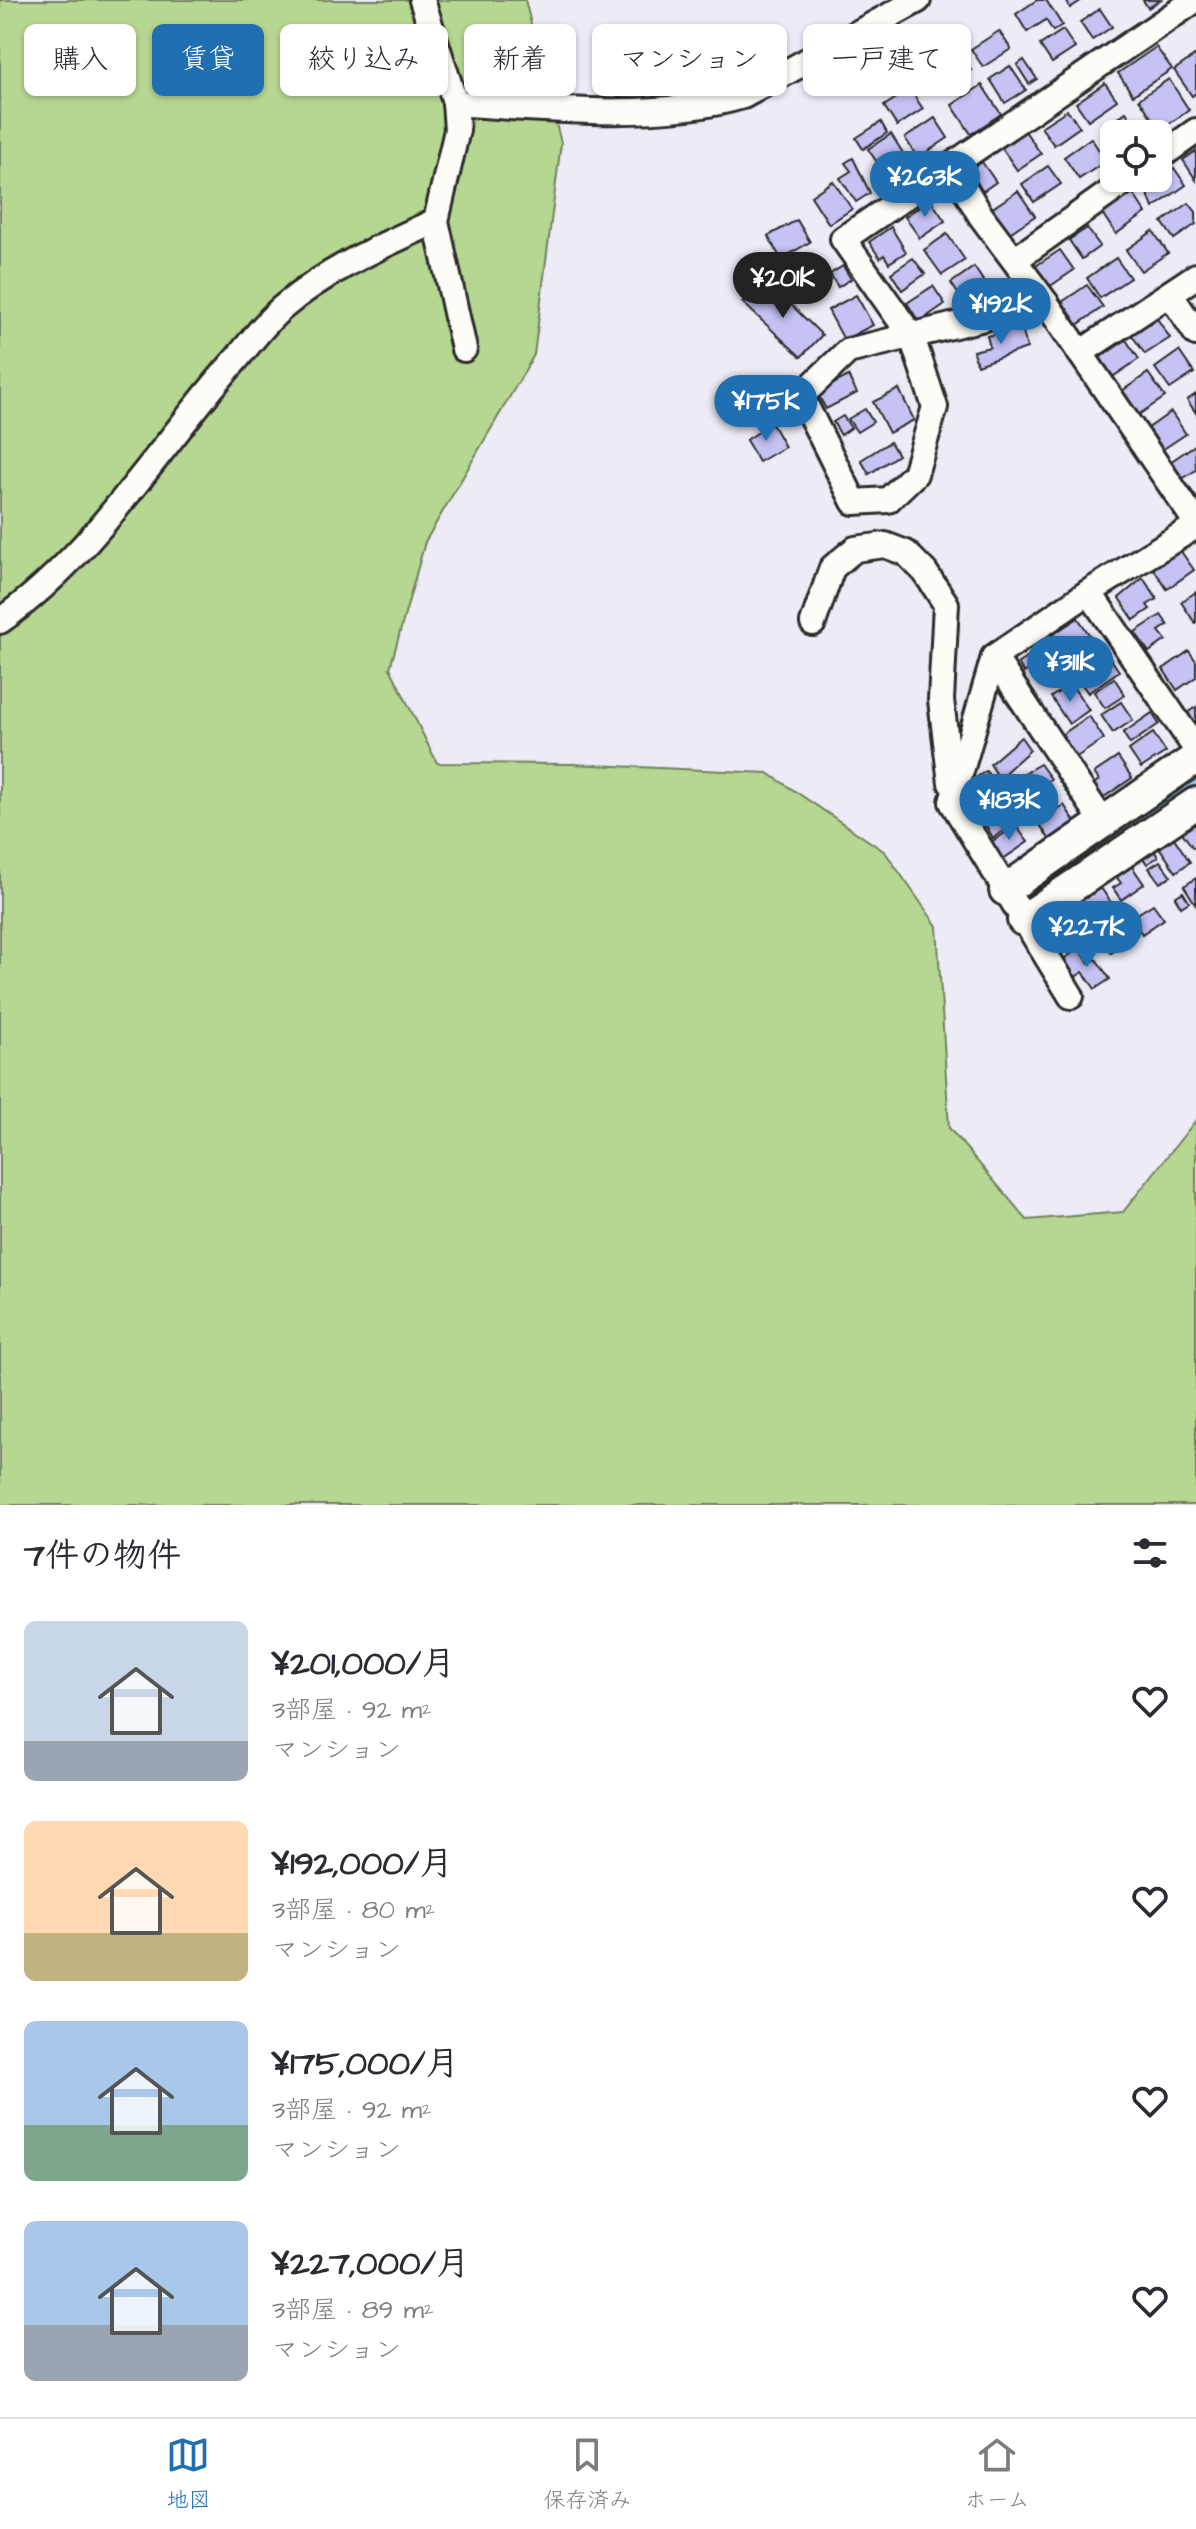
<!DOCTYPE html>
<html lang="ja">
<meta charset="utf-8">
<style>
:root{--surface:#fff;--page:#f2f2f3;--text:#2b2b33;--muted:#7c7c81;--line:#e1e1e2;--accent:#1f6fb2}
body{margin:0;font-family:"Architects Daughter","Klee One",sans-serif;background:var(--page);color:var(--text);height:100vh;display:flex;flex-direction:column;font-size:30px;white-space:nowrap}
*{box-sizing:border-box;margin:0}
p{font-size:26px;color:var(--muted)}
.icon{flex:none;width:44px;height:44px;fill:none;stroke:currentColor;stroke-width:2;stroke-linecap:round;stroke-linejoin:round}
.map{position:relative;height:1505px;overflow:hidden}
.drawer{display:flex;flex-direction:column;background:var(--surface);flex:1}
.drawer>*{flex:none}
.hud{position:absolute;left:24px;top:24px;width:1148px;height:72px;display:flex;gap:16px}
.controls{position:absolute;left:1100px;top:120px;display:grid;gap:16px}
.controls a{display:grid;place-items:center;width:72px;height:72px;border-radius:12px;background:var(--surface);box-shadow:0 2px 6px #0004;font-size:40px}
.price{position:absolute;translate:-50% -68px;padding:0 18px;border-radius:28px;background:var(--accent);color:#fff;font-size:26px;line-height:52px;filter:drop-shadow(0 2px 4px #0008)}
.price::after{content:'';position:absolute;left:50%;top:48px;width:24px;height:18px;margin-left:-12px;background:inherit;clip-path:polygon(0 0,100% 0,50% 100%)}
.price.on{background:#222;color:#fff}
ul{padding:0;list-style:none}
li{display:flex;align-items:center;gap:24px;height:200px;padding:0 24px}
li span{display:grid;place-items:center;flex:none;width:224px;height:160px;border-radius:12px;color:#555}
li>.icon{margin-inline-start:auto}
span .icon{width:96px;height:96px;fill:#fffc;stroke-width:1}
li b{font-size:34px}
h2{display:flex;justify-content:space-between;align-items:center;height:96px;padding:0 24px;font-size:34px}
.pill{padding:0 28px;border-radius:12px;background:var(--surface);box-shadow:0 2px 6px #0004;font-size:28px;line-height:72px}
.pill.on{background:var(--accent);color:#fff}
.menu{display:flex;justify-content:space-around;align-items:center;height:112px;border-top:2px solid var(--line);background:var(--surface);font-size:22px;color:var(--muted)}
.menu a{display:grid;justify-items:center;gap:4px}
.menu .on{color:var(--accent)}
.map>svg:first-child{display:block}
</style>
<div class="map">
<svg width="1196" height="1505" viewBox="0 0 1196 1505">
<rect width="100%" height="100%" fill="#ecebf6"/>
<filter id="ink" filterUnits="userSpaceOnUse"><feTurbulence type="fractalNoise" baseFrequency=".0125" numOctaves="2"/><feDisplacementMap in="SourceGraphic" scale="16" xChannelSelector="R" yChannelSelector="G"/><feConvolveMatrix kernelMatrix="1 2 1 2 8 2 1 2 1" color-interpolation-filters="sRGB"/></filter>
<g filter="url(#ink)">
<!-- green -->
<path fill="#b6d791" stroke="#70815e" stroke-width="2" d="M 0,0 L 525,0 L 561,143 L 534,355 L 425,542 L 390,668 L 437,763 L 572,764 L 768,773 L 885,852 L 937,926 L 949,1128 L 1027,1220 L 1123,1212 L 1196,1120 L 1196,1505 L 0,1505 Z"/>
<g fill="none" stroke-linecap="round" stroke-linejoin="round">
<!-- river -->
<path stroke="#93cbf2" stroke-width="36" d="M 1048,878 L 1196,777"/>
</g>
<!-- building -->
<g fill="#c6c2f4" stroke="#2b2b2b" stroke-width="2">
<path d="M 1037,0 L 1046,0 L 1062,25 L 1053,31 L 1046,20 L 1027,32 L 1016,14 Z"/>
<path d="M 1066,0 L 1082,0 L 1070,8 Z"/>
<path d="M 1143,0 L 1160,0 L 1148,8 Z"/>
<path d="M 1100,9 L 1112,27 L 1092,40 L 1080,22 Z"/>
<path d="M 1063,30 L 1075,48 L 1052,63 L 1040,45 Z"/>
<path d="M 999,31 L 1011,49 L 983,67 L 971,49 Z"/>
<path d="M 1156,47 L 1172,69 L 1133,95 L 1118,73 Z"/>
<path d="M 959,53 L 971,70 L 944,88 L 932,71 Z"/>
<path d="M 1196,55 L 1196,93 L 1192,96 L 1174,70 Z"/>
<path d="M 1024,60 L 1037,79 L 1029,84 L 1017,65 Z"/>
<path d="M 1010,66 L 1026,90 L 1005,103 L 990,79 Z"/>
<path d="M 1169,79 L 1189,110 L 1160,130 L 1139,99 Z"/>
<path d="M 1105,83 L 1117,100 L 1088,120 L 1076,103 Z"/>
<path d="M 982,85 L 1001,114 L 971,134 L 952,105 Z"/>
<path d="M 910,89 L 923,109 L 897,126 L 884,106 Z"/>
<path d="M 1067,110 L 1080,127 L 1054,145 L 1041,127 Z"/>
<path d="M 1126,112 L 1134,124 L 1140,120 L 1150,133 L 1119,134 L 1111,123 Z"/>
<path d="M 935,118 L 948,138 L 918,158 L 905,138 Z"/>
<path d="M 881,122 L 887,133 L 863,149 L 856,138 Z"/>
<path d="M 1025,131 L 1041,154 L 1017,170 L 1001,147 Z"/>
<path d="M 891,134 L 903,153 L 881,168 L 868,149 Z"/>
<path d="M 1091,138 L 1106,161 L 1079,179 L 1064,157 Z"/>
<path d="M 1196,151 L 1196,180 L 1183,160 Z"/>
<path d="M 853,158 L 870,193 L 856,202 L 840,178 L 851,171 L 845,163 Z"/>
<path d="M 982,162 L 996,182 L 976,196 L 962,175 Z"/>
<path d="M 1048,166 L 1061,184 L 1034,202 L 1022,184 Z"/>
<path d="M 1174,168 L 1186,185 L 1153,208 L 1145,187 Z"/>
<path d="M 833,181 L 852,209 L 829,224 L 811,196 Z"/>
<path d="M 1018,191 L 1035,216 L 1005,236 L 988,211 Z"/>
<path d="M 1132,192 L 1146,213 L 1116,234 L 1102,213 Z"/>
<path d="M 930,199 L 945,221 L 920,238 L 905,217 Z"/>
<path d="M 1189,203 L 1196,212 L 1196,224 L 1174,239 L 1162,222 Z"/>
<path d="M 797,220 L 810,242 L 781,259 L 768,236 Z"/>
<path d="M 891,227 L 906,252 L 889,263 L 884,255 L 880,258 L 869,242 Z"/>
<path d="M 1087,228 L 1100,246 L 1082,259 L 1069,240 Z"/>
<path d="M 1153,231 L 1168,253 L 1141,271 L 1126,250 Z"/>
<path d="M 947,234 L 965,260 L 942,275 L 924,250 Z"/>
<path d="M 1060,250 L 1074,270 L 1049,287 L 1034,267 Z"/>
<path d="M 913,258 L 925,274 L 902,290 L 891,273 Z"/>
<path d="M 1116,258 L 1130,278 L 1100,298 L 1087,278 Z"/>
<path d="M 843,266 L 851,279 L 838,287 L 830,274 Z"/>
<path d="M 974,267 L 988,288 L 965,304 L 951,283 Z"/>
<path d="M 820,275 L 828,288 L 812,297 L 805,285 Z"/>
<path d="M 1087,285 L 1103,307 L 1077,325 L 1062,302 Z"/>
<path d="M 933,286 L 945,304 L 919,322 L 907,303 Z"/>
<path d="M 757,288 L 766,298 L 775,289 L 822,335 L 801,357 L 742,302 Z"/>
<path d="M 856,295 L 873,325 L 844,340 L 828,310 Z"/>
<path d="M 1156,317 L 1170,338 L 1145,354 L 1131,334 Z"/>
<path d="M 1022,328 L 1027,348 L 977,365 L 973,351 L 990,347 L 987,336 Z"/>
<path d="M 1126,340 L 1139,359 L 1108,380 L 1095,361 Z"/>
<path d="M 1179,351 L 1194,373 L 1170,389 L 1155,368 Z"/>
<path d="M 1148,373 L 1165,397 L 1138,415 L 1122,391 Z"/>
<path d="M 848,376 L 857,393 L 826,409 L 817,393 Z"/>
<path d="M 899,389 L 914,420 L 889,433 L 873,402 Z"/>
<path d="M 1196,394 L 1196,413 L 1187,400 Z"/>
<path d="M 865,409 L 873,422 L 857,432 L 848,419 Z"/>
<path d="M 1171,412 L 1186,434 L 1162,450 L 1147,429 Z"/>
<path d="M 843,416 L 851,428 L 841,435 L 833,422 Z"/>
<path d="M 772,424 L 785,447 L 759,462 L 746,440 Z"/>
<path d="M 890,442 L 898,455 L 869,474 L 861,460 Z"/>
<path d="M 1195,445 L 1196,470 L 1182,479 L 1170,462 Z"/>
<path d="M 1180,550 L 1194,570 L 1167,589 L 1153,568 Z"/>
<path d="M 1143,578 L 1157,599 L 1147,605 L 1150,609 L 1134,620 L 1119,598 Z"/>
<path d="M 1196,592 L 1196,622 L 1195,623 L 1181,602 Z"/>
<path d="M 1161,615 L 1168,625 L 1159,631 L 1166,640 L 1149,652 L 1135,632 Z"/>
<path d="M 1078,618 L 1093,640 L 1067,658 L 1052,635 Z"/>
<path d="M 1046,647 L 1061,669 L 1042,682 L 1032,667 L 1024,673 L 1018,663 Z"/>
<path d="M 1189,651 L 1196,661 L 1196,677 L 1177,690 L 1163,669 Z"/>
<path d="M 1108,655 L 1119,671 L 1088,693 L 1076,676 Z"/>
<path d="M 1114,678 L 1125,695 L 1105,708 L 1094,692 Z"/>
<path d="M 1071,684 L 1089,710 L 1069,724 L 1051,697 Z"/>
<path d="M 1121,702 L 1133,720 L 1113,733 L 1101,715 Z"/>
<path d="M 1196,707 L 1196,726 L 1187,713 Z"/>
<path d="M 1152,713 L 1159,724 L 1130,744 L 1123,733 Z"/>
<path d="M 1089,716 L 1104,739 L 1075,758 L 1060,736 Z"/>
<path d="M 1153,733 L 1166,752 L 1141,768 L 1129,750 Z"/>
<path d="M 1021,737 L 1030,750 L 999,778 L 990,764 Z"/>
<path d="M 1118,757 L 1132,778 L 1101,799 L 1092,785 L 1099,780 L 1094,773 Z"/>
<path d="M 1040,764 L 1051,779 L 1040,786 L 1042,790 L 1019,805 L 1005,784 Z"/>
<path d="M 986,771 L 1002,793 L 974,812 L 962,794 L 974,786 L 971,781 Z"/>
<path d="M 1064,805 L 1075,822 L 1050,840 L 1038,822 Z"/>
<path d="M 1007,809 L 1016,822 L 993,838 L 985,824 Z"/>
<path d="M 1196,820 L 1196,846 L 1193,848 L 1181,831 Z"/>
<path d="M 1016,826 L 1028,842 L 1003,859 L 991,842 Z"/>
<path d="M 1174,838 L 1190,862 L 1176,872 L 1159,847 Z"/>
<path d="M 1150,844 L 1158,857 L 1147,864 L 1139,852 Z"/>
<path d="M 1160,861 L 1171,876 L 1160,883 L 1149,868 Z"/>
<path d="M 1131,865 L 1144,884 L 1121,900 L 1113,888 L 1121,883 L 1115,875 Z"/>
<path d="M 1196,878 L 1196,905 L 1184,886 Z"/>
<path d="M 1101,888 L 1112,904 L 1094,916 L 1090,912 L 1084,916 L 1074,901 Z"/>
<path d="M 1183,892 L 1189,902 L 1181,907 L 1175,897 Z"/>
<path d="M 1153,904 L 1164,919 L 1142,934 L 1131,918 Z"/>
<path d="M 1056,914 L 1072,938 L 1051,946 L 1037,926 Z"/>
<path d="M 1123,925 L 1133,939 L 1111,953 L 1102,940 Z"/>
<path d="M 1079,948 L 1089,963 L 1096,959 L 1110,979 L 1095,989 L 1083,972 L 1075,977 L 1064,959 Z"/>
</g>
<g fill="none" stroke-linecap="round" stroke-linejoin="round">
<defs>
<g id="minor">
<path d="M 422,0 L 455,102 L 457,130 L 436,221 L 464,349"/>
<path d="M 1195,0 L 843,239 L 912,337 L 935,407 L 915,474 L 888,500 L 854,502 L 801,396 L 848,351 L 1046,303 L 1196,522"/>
<path d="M 455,103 C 541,109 661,121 743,96 L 918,0"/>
<path d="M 1158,158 L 1196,131"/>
<path d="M 951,166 L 981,216 L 1046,303"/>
<path d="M 1016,259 L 1130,178"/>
<path d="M 1170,294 L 1196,333"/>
<path d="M 1080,353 L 1196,276"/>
<path d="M 1089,592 L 1196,749"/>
<path d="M 0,621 C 95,554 157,449 233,363 C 249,345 264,323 282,308 C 326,270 383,245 436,221"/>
<path d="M 813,623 L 832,568 L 855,549 L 885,545 L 906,553 L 925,572 L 946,604 L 941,700 L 951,783"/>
<path d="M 994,657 L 1103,822"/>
<path d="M 1071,996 L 952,802 L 994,657 L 1089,592 L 1196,526"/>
</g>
<g id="tertiary">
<path d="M 1005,890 L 1196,758"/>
<path d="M 1023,920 L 1196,803"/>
</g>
</defs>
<!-- minor casing -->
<use href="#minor" stroke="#2b2b2b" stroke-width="30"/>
<!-- tertiary casing -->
<use href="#tertiary" stroke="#2b2b2b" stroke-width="36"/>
<!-- minor -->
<use href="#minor" stroke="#fdfcf7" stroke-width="24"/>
<!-- tertiary -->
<use href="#tertiary" stroke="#fdfcf7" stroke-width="30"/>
</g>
</g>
</svg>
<div class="controls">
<a><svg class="icon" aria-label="locate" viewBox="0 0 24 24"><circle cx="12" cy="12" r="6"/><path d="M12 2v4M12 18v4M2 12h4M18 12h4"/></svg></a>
</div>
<b class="price" style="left:925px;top:219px">¥263K</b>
<b class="price on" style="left:783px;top:320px">¥201K</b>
<b class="price" style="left:1001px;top:346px">¥192K</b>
<b class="price" style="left:766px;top:443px">¥175K</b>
<b class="price" style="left:1070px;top:704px">¥311K</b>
<b class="price" style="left:1009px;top:842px">¥183K</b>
<b class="price" style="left:1087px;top:969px">¥227K</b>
<div class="hud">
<a class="pill">購入</a>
<a class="pill on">賃貸</a>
<a class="pill">絞り込み</a>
<a class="pill">新着</a>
<a class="pill">マンション</a>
<a class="pill">一戸建て</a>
</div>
</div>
<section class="drawer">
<h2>7件の物件<svg class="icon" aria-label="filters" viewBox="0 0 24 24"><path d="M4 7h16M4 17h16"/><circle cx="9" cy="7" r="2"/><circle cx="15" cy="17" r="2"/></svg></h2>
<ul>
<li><span style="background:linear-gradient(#c9d6e8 75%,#9aa5b1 0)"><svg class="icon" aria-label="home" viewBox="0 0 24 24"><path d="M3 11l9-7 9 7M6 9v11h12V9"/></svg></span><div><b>¥201,000/月</b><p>3部屋 · 92 m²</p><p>マンション</p></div><svg class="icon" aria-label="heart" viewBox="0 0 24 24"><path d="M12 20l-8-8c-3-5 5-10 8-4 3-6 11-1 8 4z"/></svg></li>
<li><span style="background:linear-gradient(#ffd9b3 70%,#c2b280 0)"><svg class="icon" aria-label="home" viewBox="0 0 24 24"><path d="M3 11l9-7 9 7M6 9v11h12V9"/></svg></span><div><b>¥192,000/月</b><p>3部屋 · 80 m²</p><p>マンション</p></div><svg class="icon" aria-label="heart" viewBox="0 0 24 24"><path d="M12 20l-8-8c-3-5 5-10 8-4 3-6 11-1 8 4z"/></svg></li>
<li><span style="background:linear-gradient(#a9c7e8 65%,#7fa58c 0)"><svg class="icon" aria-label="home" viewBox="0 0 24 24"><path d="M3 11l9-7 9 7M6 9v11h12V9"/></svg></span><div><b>¥175,000/月</b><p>3部屋 · 92 m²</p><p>マンション</p></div><svg class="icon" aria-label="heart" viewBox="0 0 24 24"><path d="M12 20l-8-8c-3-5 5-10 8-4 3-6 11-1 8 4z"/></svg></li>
<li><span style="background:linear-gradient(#a9c7e8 65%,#9aa5b1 0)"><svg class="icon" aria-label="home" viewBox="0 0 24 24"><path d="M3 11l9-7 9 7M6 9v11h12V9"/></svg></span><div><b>¥227,000/月</b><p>3部屋 · 89 m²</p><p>マンション</p></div><svg class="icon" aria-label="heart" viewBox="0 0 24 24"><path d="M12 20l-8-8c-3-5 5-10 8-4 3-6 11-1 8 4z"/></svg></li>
</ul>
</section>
<nav class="menu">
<a class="on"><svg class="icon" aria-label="map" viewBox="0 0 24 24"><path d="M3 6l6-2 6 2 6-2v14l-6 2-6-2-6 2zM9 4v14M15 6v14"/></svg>地図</a>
<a><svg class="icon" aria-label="saved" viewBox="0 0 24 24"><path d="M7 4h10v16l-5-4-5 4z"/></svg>保存済み</a>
<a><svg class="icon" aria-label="home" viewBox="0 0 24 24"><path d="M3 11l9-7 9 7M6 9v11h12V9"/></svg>ホーム</a>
</nav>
